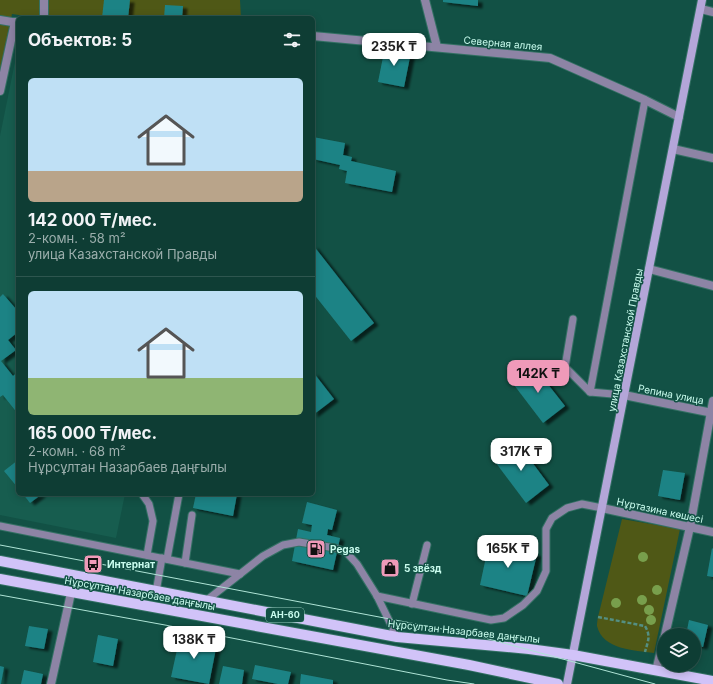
<!DOCTYPE html>
<html lang="ru">
<meta charset="utf-8">
<style>
:root{--surface:#0e3d34;--page:#17443c;--text:#f1f3f6;--muted:#9baeac;--line:#2e564f;--accent:#ef9ab9}
body{margin:0;font-family:Inter,sans-serif;background:var(--page);color:var(--text);height:100vh;display:flex;flex-direction:column;font-size:15px;white-space:nowrap}
*{box-sizing:border-box;margin:0}
p{font-size:13px;color:var(--muted)}
.icon{flex:none;width:22px;height:22px;fill:none;stroke:currentColor;stroke-width:2;stroke-linecap:round;stroke-linejoin:round}
.map{position:relative;flex:1;overflow:hidden}
.details{position:absolute;left:16px;top:16px;width:299px;height:480px;display:flex;flex-direction:column;background:var(--surface);border-radius:6px;box-shadow:0 2px 10px #0003,0 0 0 1px var(--line)}
.details>*{flex:none}
.tools{position:absolute;left:657px;top:628px;display:grid;gap:8px}
.tools a{display:grid;place-items:center;width:44px;height:44px;border-radius:50%;background:var(--surface);box-shadow:0 2px 10px #0003,0 0 0 1px var(--line);font-size:20px}
.price{position:absolute;translate:-50% -34px;padding:0 9px;border-radius:8px;background:#fff;color:#222;font-size:13px;line-height:26px;filter:drop-shadow(0 1px 2px #0008)}
.price::after{content:'';position:absolute;left:50%;top:24px;width:12px;height:9px;margin-left:-6px;background:inherit;clip-path:polygon(0 0,100% 0,50% 100%)}
.price.selected{background:var(--accent);color:#111}
ul{padding:0;list-style:none}
li{display:grid;align-content:center;gap:8px;height:212px;padding:0 12px}
li+li{border-top:1px solid var(--line)}
li span{display:grid;place-items:center;height:124px;border-radius:6px;color:#555}
li>.icon{margin-inline-start:auto}
span .icon{width:72px;height:72px;fill:#fffc;stroke-width:1}
li b{font-size:17px}
h2{display:flex;justify-content:space-between;align-items:center;height:48px;padding:0 12px;font-size:17px}
.map>svg:first-child{display:block}
</style>
<div class="map">
<svg width="713" height="684" viewBox="0 0 713 684">
<defs>
<filter id="shadow"><feDropShadow dx="4.5" dy="2.5" stdDeviation="1" flood-color="#0009"/></filter>
</defs>
<rect width="100%" height="100%" fill="#125145"/>
<!-- built -->
<path fill="#175d4f" d="M 18,47 L 18,494 L 125,494 L 116,538 L 0,515 L 0,136 Z"/>
<!-- green -->
<g fill="#4f5816">
<path d="M 0,0 L 240,0 L 241,18 L 40,18 L 12,14 L 0,71 Z"/>
<path d="M 622,519 L 680,529 L 654,653 C 634,650 603,650 597,626 C 597,622 598,616 599,613 Z"/>
</g>
<!-- building -->
<g fill="#1f8385" filter="url(#shadow)">
<path d="M 104,0 L 130,0 L 128,18 L 102,18 Z"/>
<path d="M 443,0 L 478,0 L 478,6 L 443,2 Z"/>
<path d="M 165,5 L 183,6 L 182,18 L 164,18 Z"/>
<path d="M 385,47 L 411,52 L 404,87 L 378,82 Z"/>
<path d="M 313,137 L 345,143 L 343,155 L 352,157 L 351,161 L 396,171 L 392,192 L 345,183 L 347,171 L 339,169 L 340,165 L 313,159 Z"/>
<path d="M 313,245 L 374,323 L 351,341 L 313,293 Z"/>
<path d="M 3,294 L 16,309 L 18,307 L 18,332 L 8,340 L 16,350 L 1,361 L 13,376 L 18,372 L 18,414 L 3,395 L 0,397 L 0,297 Z"/>
<path d="M 532,364 L 565,406 L 543,423 L 511,381 Z"/>
<path d="M 313,372 L 334,399 L 313,415 Z"/>
<path d="M 517,442 L 549,485 L 526,503 L 493,459 Z"/>
<path d="M 18,460 L 18,488 L 4,471 Z"/>
<path d="M 663,470 L 685,473 L 680,500 L 658,496 Z"/>
<path d="M 23,494 L 42,494 L 30,503 Z"/>
<path d="M 196,494 L 237,494 L 233,516 L 193,508 Z"/>
<path d="M 307,502 L 337,510 L 332,530 L 328,529 L 327,535 L 340,538 L 333,570 L 292,561 L 298,529 L 311,532 L 312,525 L 302,523 Z"/>
<path d="M 489,543 L 537,554 L 527,596 L 480,585 Z"/>
<path d="M 712,548 L 713,549 L 713,577 L 707,576 Z"/>
<path d="M 689,620 L 708,625 L 703,647 L 694,645 L 694,635 L 686,635 Z"/>
<path d="M 29,626 L 48,629 L 44,649 L 25,646 Z"/>
<path d="M 98,635 L 118,639 L 113,666 L 93,662 Z"/>
<path d="M 180,636 L 217,643 L 209,684 L 171,677 Z"/>
<path d="M 255,665 L 291,672 L 288,684 L 278,684 L 252,679 Z"/>
<path d="M 0,666 L 4,667 L 1,684 L 0,684 Z"/>
<path d="M 223,666 L 244,670 L 242,684 L 219,684 Z"/>
<path d="M 24,670 L 43,674 L 41,684 L 21,684 Z"/>
<path d="M 301,674 L 333,680 L 333,684 L 300,684 Z"/>
</g>
<g fill="none" stroke-linecap="round" stroke-linejoin="round">
<defs>
<g id="lane">
<path d="M 573,319 L 565,367 L 590,392 L 624,395"/>
<path d="M 590,392 L 645,100"/>
<path d="M 142,494 L 149,504 L 153,521 L 147,555"/>
<path d="M 0,526 L 240,574"/>
<path d="M 167,559 L 179,494"/>
<path d="M 185,563 L 192,515"/>
<path d="M 156,592 L 162,558"/>
<path d="M 377,596 L 491,620 L 504,618 L 523,605 L 537,591 L 546,571 L 546,529 L 552,518 L 567,508 L 582,504 L 602,508"/>
<path d="M 207,600 L 263,556 L 283,545 L 299,542 L 335,548 L 346,552 L 357,564 L 377,596 L 397,637"/>
<path d="M 412,604 L 427,545"/>
</g>
<g id="street">
<path d="M 44,0 L 44,18"/>
<path d="M 425,0 L 437,47"/>
<path d="M 701,9 L 713,12"/>
<path d="M 0,20 L 18,23"/>
<path d="M 313,36 L 550,58 L 645,100 L 679,117"/>
<path d="M 0,91 L 15,22"/>
<path d="M 673,149 L 713,158"/>
<path d="M 649,269 L 713,286"/>
<path d="M 624,395 L 713,413"/>
<path d="M 602,508 L 713,532"/>
<path d="M 665,635 L 690,527 L 713,401"/>
<path d="M 656,671 L 664,638"/>
<path d="M 51,684 L 71,593"/>
</g>
<path id="secondary" d="M 567,684 L 702,0"/>
<g id="primary">
<path d="M 0,561 L 397,637 L 529,649 L 573,655 L 713,681"/>
<path d="M 0,579 L 469,665 L 558,684"/>
</g>
</defs>
<!-- lane casing -->
<use href="#lane" stroke="#337063" stroke-width="9"/>
<!-- street casing -->
<use href="#street" stroke="#337063" stroke-width="10"/>
<!-- secondary casing -->
<use href="#secondary" stroke="#337063" stroke-width="10"/>
<!-- primary casing -->
<use href="#primary" stroke="#337063" stroke-width="12"/>
<!-- path -->
<path stroke="#548f82" stroke-width="2.5" stroke-dasharray="4 2" stroke-linecap="butt" d="M 598,617 L 645,626 C 651,636 648,641 645,652"/>
<!-- lane -->
<use href="#lane" stroke="#8d84a5" stroke-width="7"/>
<!-- street -->
<use href="#street" stroke="#8d84a5" stroke-width="8"/>
<!-- secondary -->
<use href="#secondary" stroke="#b4a6d9" stroke-width="8"/>
<!-- primary -->
<use href="#primary" stroke="#d1c3f8" stroke-width="10"/>
<!-- tram -->
<g stroke="#afe4d6" stroke-width="1">
<path d="M 0,545 L 474,635 L 655,684"/>
<path d="M 0,595 L 165,625 L 447,680 L 474,684"/>
</g>
</g>
<!-- trees -->
<g fill="#789f4c">
<circle cx="643" cy="557" r="5"/>
<circle cx="657" cy="590" r="5"/>
<circle cx="642" cy="600" r="5"/>
<circle cx="616" cy="603" r="5"/>
<circle cx="649" cy="610" r="5"/>
<circle cx="651" cy="620" r="5"/>
</g>
<!-- icons -->
<defs>
<symbol id="fuel-square" viewBox="-11 -11 22 22"><rect x="-9" y="-9" width="18" height="18" rx="4" fill="#ef9ab9" stroke="#125145"/><path d="M-5.5-6h7V0h2V4h1.3V-2.5L3-4.5l.8-.8L6-3V5H2.5V1h-1V6h-7ZM-4.2-4.7v3.2H.2V-4.7Z" fill="#111"/></symbol>
<symbol id="bus-square" viewBox="-11 -11 22 22"><rect x="-9" y="-9" width="18" height="18" rx="4" fill="#ef9ab9" stroke="#125145"/><path d="M-5-6H5V4H4V6H2V4H-2V6H-4V4H-5ZM-3.5-4V0h7V-4ZM-3.5 1.2v1.5H-2V1.2ZM2 1.2v1.5H3.5V1.2Z" fill="#111"/></symbol>
<symbol id="shop-square" viewBox="-11 -11 22 22"><rect x="-9" y="-9" width="18" height="18" rx="4" fill="#ef9ab9" stroke="#125145"/><path d="M-5-2.5h2.3a2.7 3.5 0 0 1 5.4 0H5L5.5 6h-11ZM-1.5-2.5h3a1.5 2.3 0 0 0-3 0Z" fill="#111"/></symbol>
</defs>
<g fill-rule="evenodd">
<use href="#fuel-square" x="305" y="538" width="22" height="22"/>
<use href="#bus-square" x="82" y="553" width="22" height="22"/>
<use href="#shop-square" x="379" y="557" width="22" height="22"/>
</g>
<g text-anchor="middle" stroke-width="3" stroke-linejoin="round" paint-order="stroke">
<!-- shield labels -->
<rect fill="#125145" stroke="#92c9bb" stroke-width="1" x="266" y="608" width="38" height="14" rx="3"/>
<g font-size="9" font-weight="bold" fill="#c9fcee">
<text x="285" y="618">АН-60</text>
</g>
<!-- street labels -->
<g font-size="10" fill="#c9fcee" stroke="#125145">
<text transform="translate(503 43) rotate(5)" y="4">Северная аллея</text>
<text transform="translate(625 340) rotate(-79)" y="4">улица Казахстанской Правды</text>
<text transform="translate(671 394) rotate(11)" y="4">Репина улица</text>
<text transform="translate(660 510) rotate(12)" y="4">Нұртазина көшесі</text>
<text transform="translate(140 593) rotate(10)" y="4">Нұрсұлтан Назарбаев даңғылы</text>
<text transform="translate(464 631) rotate(6)" y="4">Нұрсұлтан Назарбаев даңғылы</text>
</g>
<!-- poi labels -->
<g font-size="10" font-weight="bold" fill="#c9fcee" stroke="#125145" text-anchor="start">
<text x="330" y="553">Pegas</text>
<text x="107" y="568">Интернат</text>
<text x="404" y="572">5 звёзд</text>
</g>
</g>
</svg>
<div class="tools">
<a><svg class="icon" aria-label="layers" viewBox="0 0 24 24"><path d="M12 4l9 5-9 5-9-5zM3 14l9 5 9-5"/></svg></a>
</div>
<b class="price" style="left:394px;top:67px">235K ₸</b>
<b class="price selected" style="left:538px;top:394px">142K ₸</b>
<b class="price" style="left:521px;top:472px">317K ₸</b>
<b class="price" style="left:508px;top:569px">165K ₸</b>
<b class="price" style="left:194px;top:660px">138K ₸</b>
<section class="details">
<h2>Объектов: 5<svg class="icon" aria-label="filters" viewBox="0 0 24 24"><path d="M4 7h16M4 17h16"/><circle cx="9" cy="7" r="2"/><circle cx="15" cy="17" r="2"/></svg></h2>
<ul>
<li><span style="background:linear-gradient(#bfe0f5 75%,#b9a48a 0)"><svg class="icon" aria-label="home" viewBox="0 0 24 24"><path d="M3 11l9-7 9 7M6 9v11h12V9"/></svg></span><div><b>142 000 ₸/мес.</b><p>2-комн. · 58 m²</p><p>улица Казахстанской Правды</p></div></li>
<li><span style="background:linear-gradient(#bfe0f5 70%,#8fb573 0)"><svg class="icon" aria-label="home" viewBox="0 0 24 24"><path d="M3 11l9-7 9 7M6 9v11h12V9"/></svg></span><div><b>165 000 ₸/мес.</b><p>2-комн. · 68 m²</p><p>Нұрсұлтан Назарбаев даңғылы</p></div></li>
</ul>
</section>
</div>
